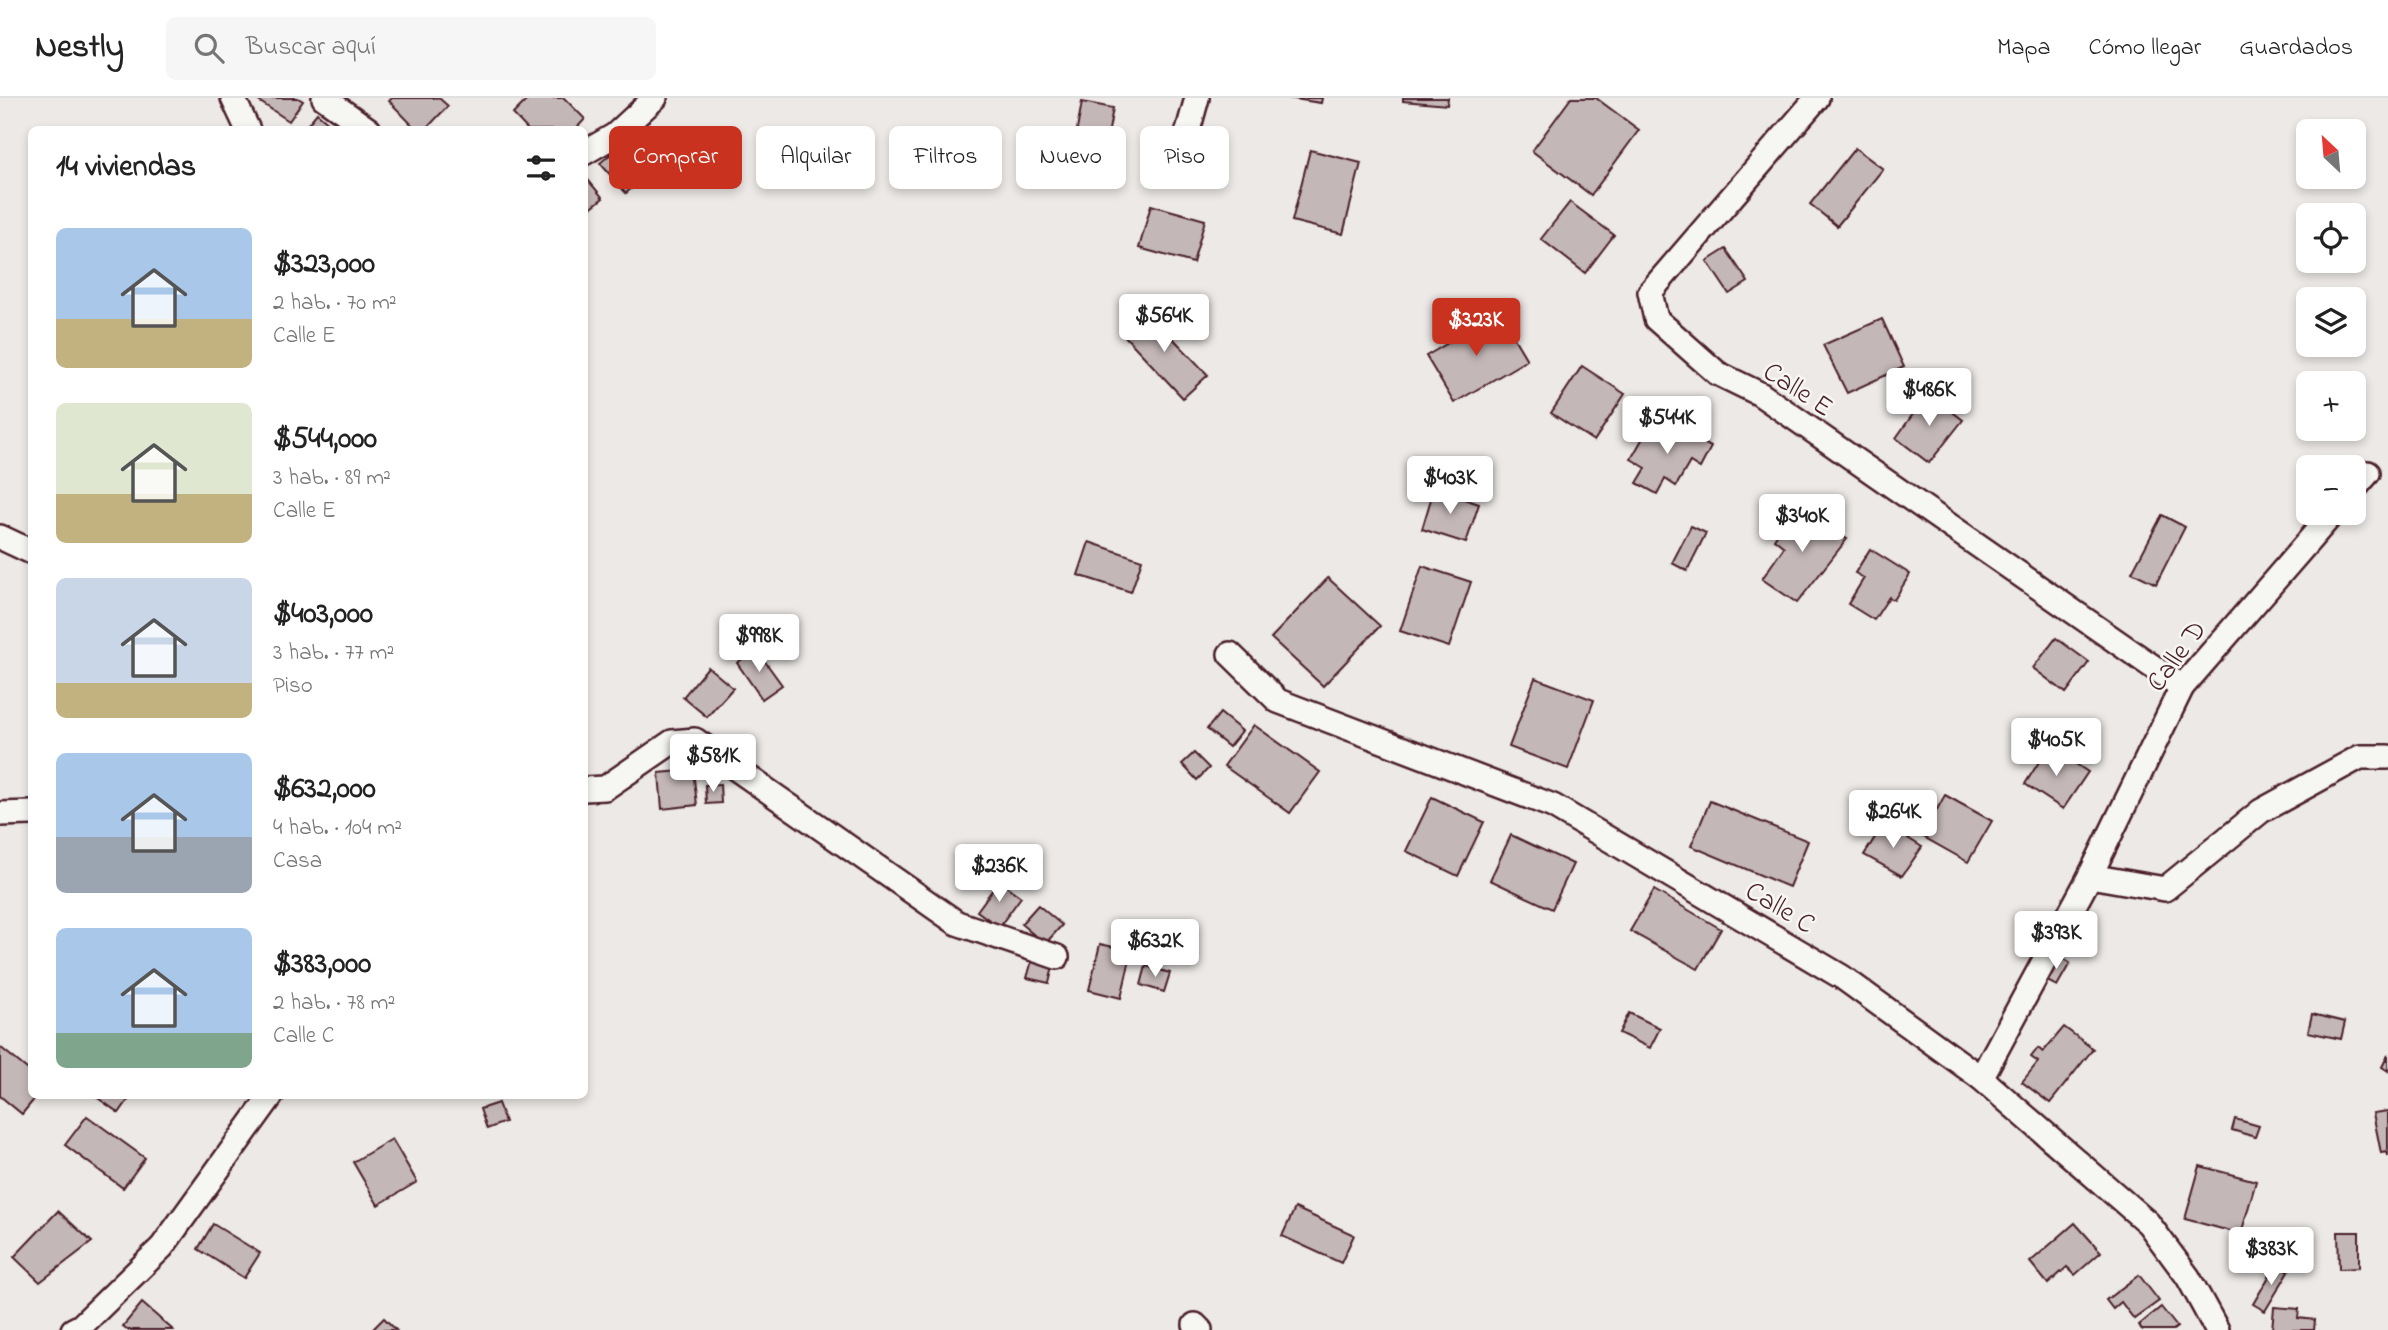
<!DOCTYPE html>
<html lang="es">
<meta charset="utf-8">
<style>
:root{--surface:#fff;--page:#f6f6f6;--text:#222;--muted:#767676;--line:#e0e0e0;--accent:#c8321e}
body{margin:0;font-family:"Indie Flower",sans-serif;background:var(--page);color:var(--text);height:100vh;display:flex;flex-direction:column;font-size:26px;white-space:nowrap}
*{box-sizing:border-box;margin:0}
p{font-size:23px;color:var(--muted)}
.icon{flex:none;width:38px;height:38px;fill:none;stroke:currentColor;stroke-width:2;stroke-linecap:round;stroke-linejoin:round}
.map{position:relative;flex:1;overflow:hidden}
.side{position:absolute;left:28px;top:28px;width:560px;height:973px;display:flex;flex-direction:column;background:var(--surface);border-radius:10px;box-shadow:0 4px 10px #0003}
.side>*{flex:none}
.guide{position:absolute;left:609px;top:28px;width:665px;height:63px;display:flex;gap:14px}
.needle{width:46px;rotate:334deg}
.fabs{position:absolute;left:2296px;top:21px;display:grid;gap:14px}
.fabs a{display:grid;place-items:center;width:70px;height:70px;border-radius:10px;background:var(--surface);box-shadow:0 4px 10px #0003;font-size:35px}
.price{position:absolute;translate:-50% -60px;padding:0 16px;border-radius:7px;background:#fff;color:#222;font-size:23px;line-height:46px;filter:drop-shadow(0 2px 4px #0008)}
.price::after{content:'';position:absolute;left:50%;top:42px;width:21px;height:16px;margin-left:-10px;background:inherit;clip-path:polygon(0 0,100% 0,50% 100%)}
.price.current{background:var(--accent);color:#fff}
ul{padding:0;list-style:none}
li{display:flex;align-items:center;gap:21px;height:175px;padding:0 28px}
li span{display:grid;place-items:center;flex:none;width:196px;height:140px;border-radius:10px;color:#555}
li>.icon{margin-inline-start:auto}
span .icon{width:84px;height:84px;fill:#fffc;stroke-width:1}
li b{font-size:30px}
h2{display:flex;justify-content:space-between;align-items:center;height:84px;padding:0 28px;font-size:30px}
.chip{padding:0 24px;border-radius:10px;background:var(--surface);box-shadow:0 4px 10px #0003;font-size:24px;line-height:63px}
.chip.current{background:var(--accent);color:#fff}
header{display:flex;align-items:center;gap:42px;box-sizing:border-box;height:98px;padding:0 35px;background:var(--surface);border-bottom:2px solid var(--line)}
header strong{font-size:33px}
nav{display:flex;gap:38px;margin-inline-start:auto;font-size:24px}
.search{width:490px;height:63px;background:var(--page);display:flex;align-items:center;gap:18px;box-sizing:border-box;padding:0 24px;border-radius:10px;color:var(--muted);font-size:26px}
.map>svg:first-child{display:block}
</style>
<header>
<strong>Nestly</strong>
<div class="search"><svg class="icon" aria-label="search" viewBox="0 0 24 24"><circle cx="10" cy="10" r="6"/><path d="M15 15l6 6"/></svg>Buscar aquí</div>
<nav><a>Mapa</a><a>Cómo llegar</a><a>Guardados</a></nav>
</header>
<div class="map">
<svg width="2388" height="1232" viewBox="0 0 2388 1232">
<rect width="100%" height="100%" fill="#ece9e6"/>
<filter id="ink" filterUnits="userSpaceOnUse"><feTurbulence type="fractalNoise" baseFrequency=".0143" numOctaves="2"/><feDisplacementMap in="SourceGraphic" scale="14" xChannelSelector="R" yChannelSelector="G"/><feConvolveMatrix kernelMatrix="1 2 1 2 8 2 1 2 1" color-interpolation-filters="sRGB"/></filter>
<g filter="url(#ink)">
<!-- building -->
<g fill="#c4b7b7" stroke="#4a1f2b" stroke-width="2">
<path d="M 254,0 L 298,0 L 303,3 L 289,23 Z"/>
<path d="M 392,0 L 439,0 L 448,8 L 425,32 L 417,32 L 389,3 Z"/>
<path d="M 529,0 L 564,0 L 585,21 L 575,32 L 528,32 L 513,16 Z"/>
<path d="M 1288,0 L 1322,0 L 1321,5 Z"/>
<path d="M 1403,0 L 1448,0 L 1447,7 L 1403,3 Z"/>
<path d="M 1571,0 L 1596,0 L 1639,32 L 1591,97 L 1532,53 Z"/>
<path d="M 1082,4 L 1113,10 L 1105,54 L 1074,48 Z"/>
<path d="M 317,15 L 337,32 L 303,32 Z"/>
<path d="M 634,37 L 659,67 L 626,95 L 600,65 Z"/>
<path d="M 1855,50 L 1883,71 L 1837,128 L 1810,106 Z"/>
<path d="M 1310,52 L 1361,65 L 1343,136 L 1292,123 Z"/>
<path d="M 584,77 L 603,100 L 584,115 Z"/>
<path d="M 1570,104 L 1614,137 L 1585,175 L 1541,141 Z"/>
<path d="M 1151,107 L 1205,122 L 1193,165 L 1139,150 Z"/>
<path d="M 1726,151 L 1748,184 L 1729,196 L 1707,163 Z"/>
<path d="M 1145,211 L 1208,277 L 1183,300 L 1121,234 Z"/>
<path d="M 1499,215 L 1527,262 L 1454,305 L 1426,258 Z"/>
<path d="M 1882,221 L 1904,269 L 1847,295 L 1823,247 Z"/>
<path d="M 1582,268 L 1625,296 L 1594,343 L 1551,315 Z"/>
<path d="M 1928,295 L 1963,322 L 1929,365 L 1896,340 Z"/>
<path d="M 1652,324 L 1671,335 L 1674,329 L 1711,349 L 1700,370 L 1690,364 L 1676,388 L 1665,381 L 1657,396 L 1637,385 L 1646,370 L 1631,361 Z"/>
<path d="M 1434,391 L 1479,406 L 1466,445 L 1422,431 Z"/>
<path d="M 1797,407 L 1847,441 L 1797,505 L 1762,481 L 1784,449 L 1774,441 Z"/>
<path d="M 2162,417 L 2185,429 L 2156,486 L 2132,474 Z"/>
<path d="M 1691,428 L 1706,435 L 1687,473 L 1672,465 Z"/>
<path d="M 1089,444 L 1142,462 L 1131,494 L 1078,477 Z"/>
<path d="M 1870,451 L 1910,476 L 1894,502 L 1889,499 L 1874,522 L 1848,506 L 1864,480 L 1855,475 Z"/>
<path d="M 1422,468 L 1471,484 L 1449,549 L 1400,533 Z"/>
<path d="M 1328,480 L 1380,528 L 1323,588 L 1271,540 Z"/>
<path d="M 2056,540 L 2089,564 L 2066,595 L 2033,570 Z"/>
<path d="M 756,551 L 782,587 L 762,601 L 737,565 Z"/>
<path d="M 708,569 L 733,590 L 707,619 L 683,599 Z"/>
<path d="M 1535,580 L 1594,602 L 1568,671 L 1509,649 Z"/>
<path d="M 1220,615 L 1242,633 L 1229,649 L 1207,631 Z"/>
<path d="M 1254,627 L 1320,674 L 1290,715 L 1224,668 Z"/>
<path d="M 2049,648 L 2088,674 L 2063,711 L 2025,686 Z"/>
<path d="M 1194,655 L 1209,670 L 1197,682 L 1182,666 Z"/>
<path d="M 693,672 L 697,707 L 662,711 L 659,675 Z"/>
<path d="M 720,686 L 721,705 L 706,706 L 705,687 Z"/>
<path d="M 1945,697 L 1992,723 L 1968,764 L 1922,738 Z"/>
<path d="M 1432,699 L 1484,724 L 1458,778 L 1406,753 Z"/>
<path d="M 1710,703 L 1808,743 L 1789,789 L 1691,748 Z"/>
<path d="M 1884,725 L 1922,749 L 1902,778 L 1864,757 Z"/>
<path d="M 1511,737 L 1573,766 L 1552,811 L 1490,782 Z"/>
<path d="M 999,783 L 1021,799 L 999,829 L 977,813 Z"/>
<path d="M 1654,792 L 1721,831 L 1698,871 L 1630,833 Z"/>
<path d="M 1038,807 L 1062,827 L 1045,846 L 1021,826 Z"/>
<path d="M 1100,846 L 1132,853 L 1121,900 L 1089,892 Z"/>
<path d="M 2056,857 L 2070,865 L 2057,888 L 2043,881 Z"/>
<path d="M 1033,859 L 1054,865 L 1049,885 L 1027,880 Z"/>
<path d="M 1146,868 L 1170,875 L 1164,894 L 1141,887 Z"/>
<path d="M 1629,915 L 1660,930 L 1650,950 L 1619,935 Z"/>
<path d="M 2312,916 L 2345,924 L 2341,941 L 2308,934 Z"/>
<path d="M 2064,929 L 2093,951 L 2050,1005 L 2022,984 L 2038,964 L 2031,959 L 2038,950 L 2043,954 Z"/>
<path d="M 0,949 L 32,975 L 32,998 L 37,998 L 22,1016 L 0,998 Z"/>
<path d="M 2388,957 L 2388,973 L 2382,969 Z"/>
<path d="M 95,998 L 131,998 L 119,1015 Z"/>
<path d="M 498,1005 L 505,1024 L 487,1031 L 480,1011 Z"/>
<path d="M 2388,1013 L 2388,1058 L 2387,1054 L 2381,1055 L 2373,1015 Z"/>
<path d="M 87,1018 L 145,1060 L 123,1090 L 65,1047 Z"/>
<path d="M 2235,1021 L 2259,1028 L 2255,1039 L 2232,1032 Z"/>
<path d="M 392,1041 L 417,1084 L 378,1107 L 353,1064 Z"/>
<path d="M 2200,1068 L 2256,1083 L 2241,1136 L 2185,1121 Z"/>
<path d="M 1295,1110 L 1354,1137 L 1341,1165 L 1282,1138 Z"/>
<path d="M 58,1113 L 92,1144 L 40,1184 L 14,1159 Z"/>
<path d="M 2075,1125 L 2101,1154 L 2075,1177 L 2067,1169 L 2048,1186 L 2030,1164 Z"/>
<path d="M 213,1126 L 260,1155 L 244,1180 L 198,1151 Z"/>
<path d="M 2338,1134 L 2359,1134 L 2359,1170 L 2339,1171 Z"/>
<path d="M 2277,1165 L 2289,1173 L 2265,1213 L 2253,1206 Z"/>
<path d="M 2139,1177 L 2159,1203 L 2134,1221 L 2121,1204 L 2113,1211 L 2106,1202 Z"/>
<path d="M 142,1205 L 173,1232 L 128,1232 L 123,1228 Z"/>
<path d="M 2161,1209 L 2177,1229 L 2173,1232 L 2142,1232 L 2139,1227 Z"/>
<path d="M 2274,1209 L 2299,1211 L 2298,1220 L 2315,1222 L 2314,1232 L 2272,1232 Z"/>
<path d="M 384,1220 L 396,1232 L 372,1232 Z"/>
</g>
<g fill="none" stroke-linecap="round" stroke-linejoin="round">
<defs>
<g id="minor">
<path d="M 233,0 L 248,32"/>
<path d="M 324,0 L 369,32"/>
<path d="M 1817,0 L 1650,194 L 1656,221 L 1717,275 L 1760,296 L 2182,589"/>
<path d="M 1182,54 L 1197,0"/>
<path d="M 584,55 L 615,37 L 655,0"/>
<path d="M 2354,391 L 2368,375"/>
<path d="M 0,439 L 32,454"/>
<path d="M 1230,556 L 1278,603 L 1553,708 L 1842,879 L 1981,980 L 2148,1125 L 2188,1179 L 2217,1232"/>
<path d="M 584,691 L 605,690 L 672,644 L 695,642 L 957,825 L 1057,859"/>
<path d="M 0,716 L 32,715"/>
<path d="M 2090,778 L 2165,791 L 2261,713 L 2360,659 L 2388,659"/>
<path d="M 1981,980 L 2090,778 L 2182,589 L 2333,415"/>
<path d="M 1195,1227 L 1200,1232"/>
<path d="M 73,1232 L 81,1228 L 162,1149 L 271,998"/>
</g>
</defs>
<!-- minor casing -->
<use href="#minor" stroke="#4a1f2b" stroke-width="28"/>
<!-- minor -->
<use href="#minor" stroke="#f6f6f2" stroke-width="23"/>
</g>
</g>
<g text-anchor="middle" stroke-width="5" stroke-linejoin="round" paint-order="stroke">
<!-- street labels -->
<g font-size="28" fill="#4a1f2b" stroke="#f6f6f2">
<text transform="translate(1799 290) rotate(33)" y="10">Calle E</text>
<text transform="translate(2175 557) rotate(-54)" y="10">Calle D</text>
<text transform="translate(1781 808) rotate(31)" y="10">Calle C</text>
</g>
</g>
</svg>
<div class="fabs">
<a><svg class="needle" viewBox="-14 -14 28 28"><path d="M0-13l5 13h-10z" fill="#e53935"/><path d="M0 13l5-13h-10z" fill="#767676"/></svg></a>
<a><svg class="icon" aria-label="locate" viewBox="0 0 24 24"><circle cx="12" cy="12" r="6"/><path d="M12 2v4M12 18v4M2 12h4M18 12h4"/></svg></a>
<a><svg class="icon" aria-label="layers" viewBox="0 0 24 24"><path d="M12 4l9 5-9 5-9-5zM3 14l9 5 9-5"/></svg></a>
<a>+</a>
<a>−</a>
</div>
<b class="price" style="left:1164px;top:256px">$564K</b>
<b class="price current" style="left:1476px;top:260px">$323K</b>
<b class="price" style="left:1929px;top:330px">$486K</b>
<b class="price" style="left:1667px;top:358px">$544K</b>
<b class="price" style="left:1450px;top:418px">$403K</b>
<b class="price" style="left:1802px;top:456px">$340K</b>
<b class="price" style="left:759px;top:576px">$998K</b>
<b class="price" style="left:2056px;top:680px">$405K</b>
<b class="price" style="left:713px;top:696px">$581K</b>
<b class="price" style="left:1893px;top:752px">$264K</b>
<b class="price" style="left:999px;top:806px">$236K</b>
<b class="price" style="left:2056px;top:873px">$393K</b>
<b class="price" style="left:1155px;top:881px">$632K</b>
<b class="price" style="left:2271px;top:1189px">$383K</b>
<div class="guide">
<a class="chip current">Comprar</a>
<a class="chip">Alquilar</a>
<a class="chip">Filtros</a>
<a class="chip">Nuevo</a>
<a class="chip">Piso</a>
</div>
<section class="side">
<h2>14 viviendas<svg class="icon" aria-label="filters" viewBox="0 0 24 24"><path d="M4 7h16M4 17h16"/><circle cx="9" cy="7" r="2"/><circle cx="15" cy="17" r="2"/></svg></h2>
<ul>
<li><span style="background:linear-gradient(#a9c7e8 65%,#c2b280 0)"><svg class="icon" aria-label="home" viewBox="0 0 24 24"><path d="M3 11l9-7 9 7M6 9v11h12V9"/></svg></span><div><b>$323,000</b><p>2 hab. · 70 m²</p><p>Calle E</p></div></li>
<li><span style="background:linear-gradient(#dfe7d0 65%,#c2b280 0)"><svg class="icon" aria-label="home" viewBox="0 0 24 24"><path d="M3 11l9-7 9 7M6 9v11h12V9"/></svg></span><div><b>$544,000</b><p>3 hab. · 89 m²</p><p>Calle E</p></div></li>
<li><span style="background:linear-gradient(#c9d6e8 75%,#c2b280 0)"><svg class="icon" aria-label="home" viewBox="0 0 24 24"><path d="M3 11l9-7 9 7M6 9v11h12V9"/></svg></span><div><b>$403,000</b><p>3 hab. · 77 m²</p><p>Piso</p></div></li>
<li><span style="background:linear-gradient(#a9c7e8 60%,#9aa5b1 0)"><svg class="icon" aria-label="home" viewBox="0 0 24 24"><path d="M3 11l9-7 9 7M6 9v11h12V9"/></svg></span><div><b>$632,000</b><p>4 hab. · 104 m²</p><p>Casa</p></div></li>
<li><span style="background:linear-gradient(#a9c7e8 75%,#7fa58c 0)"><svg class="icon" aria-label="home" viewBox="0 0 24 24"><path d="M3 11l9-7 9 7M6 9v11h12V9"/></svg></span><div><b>$383,000</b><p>2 hab. · 78 m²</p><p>Calle C</p></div></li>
</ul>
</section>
</div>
